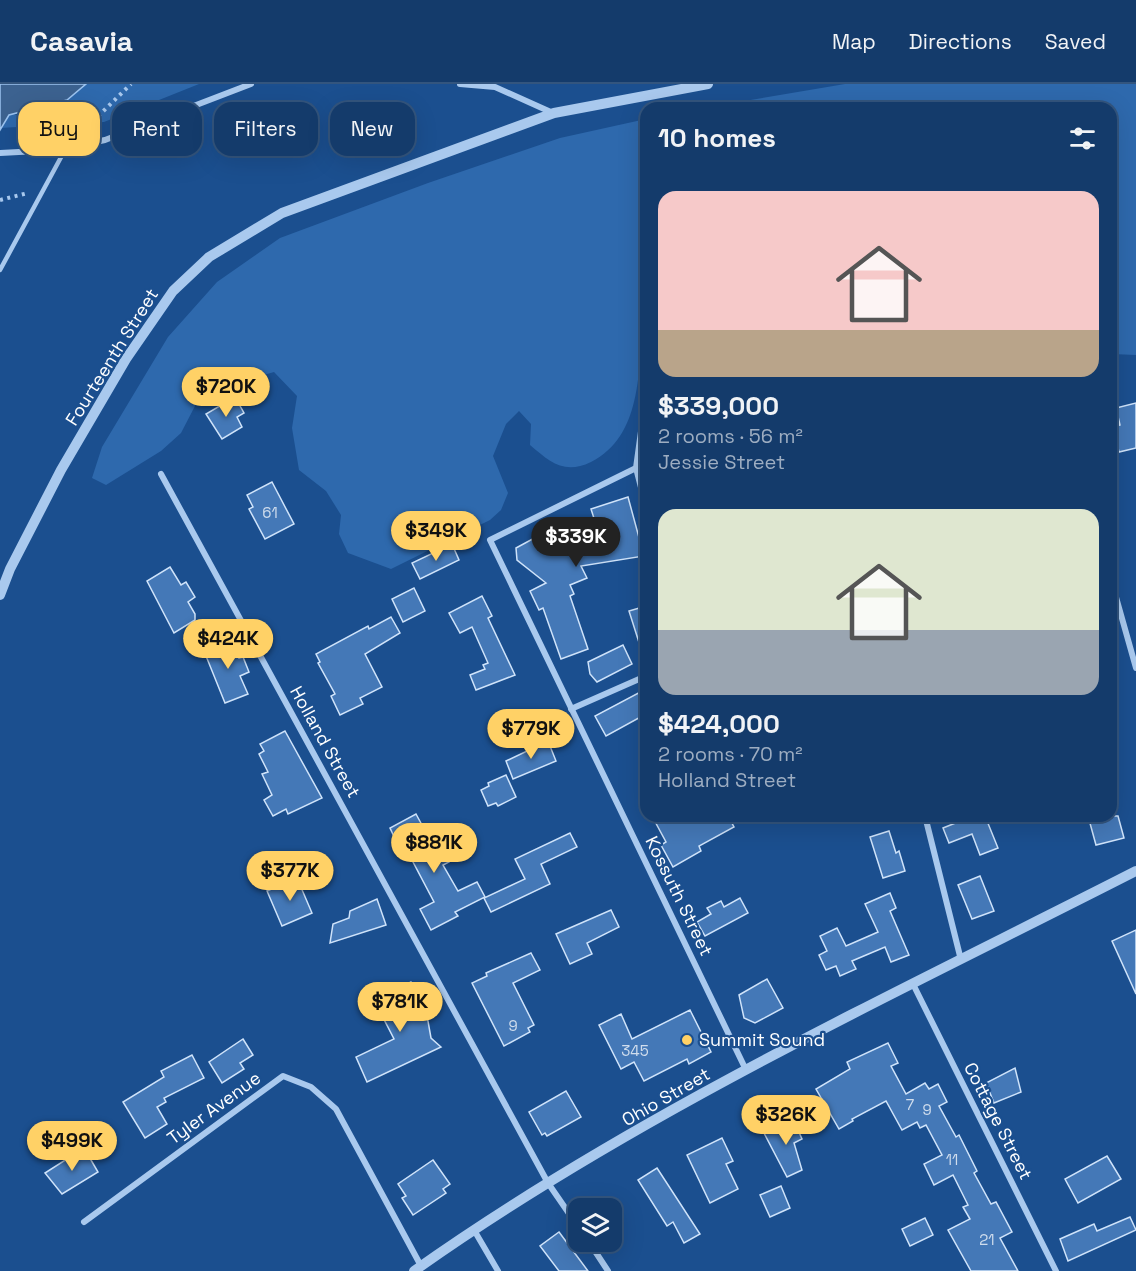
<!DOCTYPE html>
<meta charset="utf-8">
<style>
:root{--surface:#143b6b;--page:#1d4271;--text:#f1f3f6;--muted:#9dadc1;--line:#33557e;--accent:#ffd166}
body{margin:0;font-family:"Space Grotesk",sans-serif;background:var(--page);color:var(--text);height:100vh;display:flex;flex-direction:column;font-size:22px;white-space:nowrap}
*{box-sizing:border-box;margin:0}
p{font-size:20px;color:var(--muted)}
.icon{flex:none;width:33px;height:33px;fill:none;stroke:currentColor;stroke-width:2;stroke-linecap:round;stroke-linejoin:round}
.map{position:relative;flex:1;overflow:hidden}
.panel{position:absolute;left:640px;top:18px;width:477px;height:720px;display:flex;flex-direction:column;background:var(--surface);border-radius:18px;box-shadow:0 6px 24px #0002,0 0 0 2px var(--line)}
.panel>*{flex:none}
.guide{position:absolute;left:18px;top:18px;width:532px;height:54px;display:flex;gap:12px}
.tools{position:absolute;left:568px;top:1114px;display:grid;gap:12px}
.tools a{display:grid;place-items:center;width:54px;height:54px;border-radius:12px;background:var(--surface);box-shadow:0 6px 24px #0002,0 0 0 2px var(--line);font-size:30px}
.price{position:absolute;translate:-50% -51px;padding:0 14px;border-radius:21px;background:var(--accent);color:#111;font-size:20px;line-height:39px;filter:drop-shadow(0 2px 3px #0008)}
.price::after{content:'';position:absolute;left:50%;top:36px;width:18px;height:14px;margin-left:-9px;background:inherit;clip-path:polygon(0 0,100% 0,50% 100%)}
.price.current{background:#222;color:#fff}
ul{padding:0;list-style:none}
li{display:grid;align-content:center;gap:12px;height:318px;padding:0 18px}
li span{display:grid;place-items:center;height:186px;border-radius:18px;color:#555}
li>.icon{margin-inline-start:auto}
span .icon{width:108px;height:108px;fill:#fffc;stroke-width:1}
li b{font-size:26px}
h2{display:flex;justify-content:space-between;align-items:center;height:72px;padding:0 18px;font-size:26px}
.chip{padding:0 21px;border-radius:18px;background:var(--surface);box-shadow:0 6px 24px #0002,0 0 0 2px var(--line);font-size:21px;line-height:54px}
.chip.current{background:var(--accent);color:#111}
header{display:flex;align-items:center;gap:36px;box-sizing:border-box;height:84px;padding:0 30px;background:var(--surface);border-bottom:2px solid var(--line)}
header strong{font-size:28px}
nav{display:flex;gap:33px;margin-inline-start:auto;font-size:21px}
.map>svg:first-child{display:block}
</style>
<header>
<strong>Casavia</strong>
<nav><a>Map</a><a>Directions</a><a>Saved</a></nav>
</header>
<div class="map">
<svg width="1136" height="1187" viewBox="0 0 1136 1187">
<rect width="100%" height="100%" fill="#1b4f8f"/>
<!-- green -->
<g fill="#2e69ad">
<path d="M 76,0 L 199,0 L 104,38 L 0,44 L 7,28 L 19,32 Z"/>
<path d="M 845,0 L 1136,0 L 1136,271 L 1112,270 L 1112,24 L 703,24 Z"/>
<path d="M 646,35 L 646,233 L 643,238 C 638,288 642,352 591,378 C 564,391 550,378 530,361 L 531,340 L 519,327 L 506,340 L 493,372 L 508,409 L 501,426 L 490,436 L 391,485 L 348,469 L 339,450 L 341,431 L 326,407 L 299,386 L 292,344 L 297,312 L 274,288 L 244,297 L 215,299 L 195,322 L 181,349 L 161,367 L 106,401 L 92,394 L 102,363 L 168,253 L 217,198 L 280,154 L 428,99 L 560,54 Z"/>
</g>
<!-- water -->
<path fill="#3c6290" stroke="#9cc4f0" stroke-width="1.5" d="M 0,0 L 86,0 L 67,16 L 9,31 L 0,46 Z"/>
<!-- building -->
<g fill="#4478b7" stroke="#cfe3fa" stroke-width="1.5">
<path d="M 235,313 L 244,329 L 237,333 L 242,343 L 222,355 L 206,330 Z"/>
<path d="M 1136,319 L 1136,364 L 1119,368 L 1113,343 L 1120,341 L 1116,324 Z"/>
<path d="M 272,398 L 294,440 L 265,455 L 249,425 L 253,423 L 247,411 Z"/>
<path d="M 628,413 L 644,472 L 581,482 L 587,494 L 570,501 L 574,510 L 570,512 L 588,565 L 561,575 L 543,524 L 539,526 L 530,507 L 546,499 L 517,476 L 516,464 L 562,439 L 573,464 L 600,453 L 591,425 Z"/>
<path d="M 452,460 L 459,476 L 420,495 L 412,479 Z"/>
<path d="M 170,483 L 181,501 L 186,498 L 195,513 L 188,518 L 195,530 L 195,536 L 174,549 L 147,497 Z"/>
<path d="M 414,504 L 425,527 L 403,538 L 392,515 Z"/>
<path d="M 482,512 L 492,532 L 488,534 L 515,591 L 476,606 L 470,591 L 485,585 L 483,581 L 488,579 L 472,543 L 460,549 L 449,529 Z"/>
<path d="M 646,522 L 646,570 L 643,571 L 629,527 Z"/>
<path d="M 391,533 L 400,549 L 365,570 L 382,603 L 360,614 L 363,620 L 340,631 L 331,612 L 335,610 L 318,579 L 320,578 L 316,570 L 368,542 L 369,545 Z"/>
<path d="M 232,556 L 239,574 L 243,573 L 249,588 L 240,592 L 248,610 L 225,619 L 204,567 Z"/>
<path d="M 623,561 L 632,580 L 597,598 L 590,590 L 588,578 Z"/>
<path d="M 646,605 L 646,630 L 606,652 L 595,632 Z"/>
<path d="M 285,647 L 322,714 L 288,730 L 286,725 L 273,732 L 264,716 L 272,711 L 262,690 L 268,688 L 259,670 L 264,667 L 260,660 Z"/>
<path d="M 548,657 L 556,677 L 513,695 L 506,677 Z"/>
<path d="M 506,691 L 516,713 L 498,722 L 496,719 L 488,722 L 481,706 L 489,702 L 488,699 Z"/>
<path d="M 416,730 L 435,765 L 441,762 L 449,778 L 443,781 L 458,807 L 477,798 L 485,813 L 455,828 L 458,832 L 431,846 L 420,825 L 434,818 L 404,761 L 399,763 L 390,744 Z"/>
<path d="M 652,732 L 728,732 L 734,743 L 699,762 L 701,767 L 673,783 L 661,761 L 666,758 Z"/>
<path d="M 973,732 L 985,732 L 998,764 L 980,771 L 972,750 L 949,759 L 943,744 Z"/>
<path d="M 1088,732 L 1118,732 L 1124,754 L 1096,761 Z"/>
<path d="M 889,747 L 896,769 L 899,767 L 905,787 L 883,794 L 870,753 Z"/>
<path d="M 570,749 L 577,763 L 541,780 L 550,800 L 491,828 L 484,814 L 525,795 L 515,775 Z"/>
<path d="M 980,792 L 994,827 L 972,835 L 958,801 Z"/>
<path d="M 297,794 L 312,829 L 282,842 L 267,807 Z"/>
<path d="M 890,809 L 896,824 L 890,827 L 909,871 L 891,878 L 885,863 L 852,877 L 856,885 L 840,892 L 836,882 L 826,886 L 819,871 L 827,867 L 820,852 L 837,844 L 846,862 L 878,848 L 865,820 Z"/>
<path d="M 740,814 L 748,829 L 705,852 L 697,838 L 711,830 L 707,824 L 721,817 L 724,823 Z"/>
<path d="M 377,815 L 386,841 L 330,859 L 333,840 L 349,834 L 350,827 Z"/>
<path d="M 611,826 L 619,843 L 587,859 L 592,870 L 570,880 L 556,850 Z"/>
<path d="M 1136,846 L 1136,910 L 1112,857 Z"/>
<path d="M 531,869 L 540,886 L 513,899 L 534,941 L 528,944 L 530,948 L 504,962 L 472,899 L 487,892 L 486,889 Z"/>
<path d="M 767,895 L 783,924 L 755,939 L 744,934 L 739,911 Z"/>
<path d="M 411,898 L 426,926 L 431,954 L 441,963 L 367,998 L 356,973 L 394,955 L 374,916 Z"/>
<path d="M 690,926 L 711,968 L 689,980 L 687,975 L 644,997 L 634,978 L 621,985 L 599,941 L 621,930 L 632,955 Z"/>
<path d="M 243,955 L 253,971 L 240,979 L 244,985 L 222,999 L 209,978 Z"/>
<path d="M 888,959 L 898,979 L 891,982 L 906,1010 L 925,999 L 929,1005 L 938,1000 L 947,1018 L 939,1022 L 956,1053 L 959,1051 L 977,1087 L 974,1089 L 991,1120 L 996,1118 L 1012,1148 L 1000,1154 L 1018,1187 L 971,1187 L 948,1146 L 970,1135 L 963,1123 L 968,1121 L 953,1091 L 934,1101 L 924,1080 L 942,1071 L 926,1041 L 920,1044 L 917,1038 L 902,1046 L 886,1017 L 852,1035 L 853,1037 L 839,1045 L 816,1005 L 850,985 L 847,978 Z"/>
<path d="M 192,971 L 204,994 L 164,1014 L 166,1018 L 157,1023 L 167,1040 L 145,1054 L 123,1018 L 164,993 L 161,987 Z"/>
<path d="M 1015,984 L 1021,1008 L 994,1019 L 986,999 Z"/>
<path d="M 566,1007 L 581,1033 L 547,1052 L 545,1049 L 542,1051 L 529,1028 Z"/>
<path d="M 793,1035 L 802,1055 L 794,1059 L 802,1086 L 787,1093 L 764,1049 Z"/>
<path d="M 722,1054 L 733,1077 L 726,1080 L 738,1105 L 710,1119 L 687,1071 Z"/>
<path d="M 84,1064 L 98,1088 L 62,1110 L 45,1089 Z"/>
<path d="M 1107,1072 L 1121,1095 L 1078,1119 L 1065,1095 Z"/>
<path d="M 433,1076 L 450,1100 L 443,1105 L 446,1109 L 413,1131 L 402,1114 L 406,1112 L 398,1100 Z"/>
<path d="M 657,1084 L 700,1150 L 684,1159 L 673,1138 L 667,1142 L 638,1096 Z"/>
<path d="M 781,1102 L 790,1124 L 770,1133 L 760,1111 Z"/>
<path d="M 1130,1133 L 1136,1146 L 1068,1177 L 1060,1155 L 1094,1140 L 1097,1147 Z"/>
<path d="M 925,1134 L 933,1151 L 910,1162 L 902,1145 Z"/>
<path d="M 559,1148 L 588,1187 L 559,1187 L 540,1162 Z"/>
</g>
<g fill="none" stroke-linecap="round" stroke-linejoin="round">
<!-- path -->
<g stroke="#a9c9ee" stroke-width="4" stroke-dasharray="3 4.5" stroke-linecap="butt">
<path d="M 82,48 L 131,0"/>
<path d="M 0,116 L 28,109"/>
</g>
<!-- service -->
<path stroke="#a9c9ee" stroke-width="4.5" d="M 0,186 L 66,64"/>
<!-- minor -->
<g stroke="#a9c9ee" stroke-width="6">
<path d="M 460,0 L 495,3 L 553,29"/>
<path d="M 0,69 L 57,66 L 105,56 L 251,0"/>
<path d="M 646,311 L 636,384 L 490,456 L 746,986"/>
<path d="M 636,384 L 646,423"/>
<path d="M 161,390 L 548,1099 L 579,1144"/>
<path d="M 1112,499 L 1136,584"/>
<path d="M 571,625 L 646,592"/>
<path d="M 925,732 L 961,876"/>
<path d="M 913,900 L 1056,1187"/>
<path d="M 84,1138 L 283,992 L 311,1003 L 336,1025 L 421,1182"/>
<path d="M 474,1146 L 498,1187"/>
<path d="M 589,1158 L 608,1187"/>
</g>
<!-- tertiary -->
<g stroke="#a9c9ee" stroke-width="10">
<path d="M 0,511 L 10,485 L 61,386 L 126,275 L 173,207 L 209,173 L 282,129 L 554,29 L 708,0"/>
<path d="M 414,1187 C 637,1029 893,911 1136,787"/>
</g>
</g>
<!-- markers -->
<circle fill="#ffd166" stroke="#1b4f8f" stroke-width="2" cx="687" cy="956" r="6"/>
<g text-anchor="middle" stroke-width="4.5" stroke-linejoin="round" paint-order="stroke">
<!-- number labels -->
<g font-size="15" fill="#d0dded">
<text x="270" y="434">61</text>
<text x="513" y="947">9</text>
<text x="635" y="972">345</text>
<text x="910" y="1026">7</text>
<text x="927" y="1031">9</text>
<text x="952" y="1081">11</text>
<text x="987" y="1161">21</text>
</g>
<!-- street labels -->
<g font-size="18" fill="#fff" stroke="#1b4f8f">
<text transform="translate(112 273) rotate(-58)" y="6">Fourteenth Street</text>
<text transform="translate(325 658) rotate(61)" y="6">Holland Street</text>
<text transform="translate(679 812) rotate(64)" y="6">Kossuth Street</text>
<text transform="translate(666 1013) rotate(-30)" y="6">Ohio Street</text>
<text transform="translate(214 1024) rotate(-36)" y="6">Tyler Avenue</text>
<text transform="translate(998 1037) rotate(63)" y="6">Cottage Street</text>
</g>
<!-- poi labels -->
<g font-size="18" fill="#fff" stroke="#1b4f8f" text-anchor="start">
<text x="699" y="962">Summit Sound</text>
</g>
</g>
</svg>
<div class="tools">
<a><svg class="icon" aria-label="layers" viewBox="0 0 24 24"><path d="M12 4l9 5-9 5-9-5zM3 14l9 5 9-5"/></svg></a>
</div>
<b class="price" style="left:226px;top:334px">$720K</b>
<b class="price" style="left:436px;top:478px">$349K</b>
<b class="price current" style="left:576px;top:484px">$339K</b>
<b class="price" style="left:228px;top:586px">$424K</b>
<b class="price" style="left:531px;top:676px">$779K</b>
<b class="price" style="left:434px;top:790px">$881K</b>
<b class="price" style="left:290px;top:818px">$377K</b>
<b class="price" style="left:400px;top:949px">$781K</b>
<b class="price" style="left:786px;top:1062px">$326K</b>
<b class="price" style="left:72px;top:1088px">$499K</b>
<div class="guide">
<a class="chip current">Buy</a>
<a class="chip">Rent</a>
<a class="chip">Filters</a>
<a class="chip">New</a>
</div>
<section class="panel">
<h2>10 homes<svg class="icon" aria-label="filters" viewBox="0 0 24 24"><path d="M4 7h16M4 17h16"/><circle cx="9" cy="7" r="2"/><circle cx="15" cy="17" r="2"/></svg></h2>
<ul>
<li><span style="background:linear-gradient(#f6c9c9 75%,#b9a48a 0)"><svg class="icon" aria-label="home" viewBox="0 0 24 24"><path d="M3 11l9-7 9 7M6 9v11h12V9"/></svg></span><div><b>$339,000</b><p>2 rooms · 56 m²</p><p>Jessie Street</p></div></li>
<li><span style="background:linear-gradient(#dfe7d0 65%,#9aa5b1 0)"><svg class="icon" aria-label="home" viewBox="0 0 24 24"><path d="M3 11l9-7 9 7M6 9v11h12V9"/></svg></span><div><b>$424,000</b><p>2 rooms · 70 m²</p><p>Holland Street</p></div></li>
</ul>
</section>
</div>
